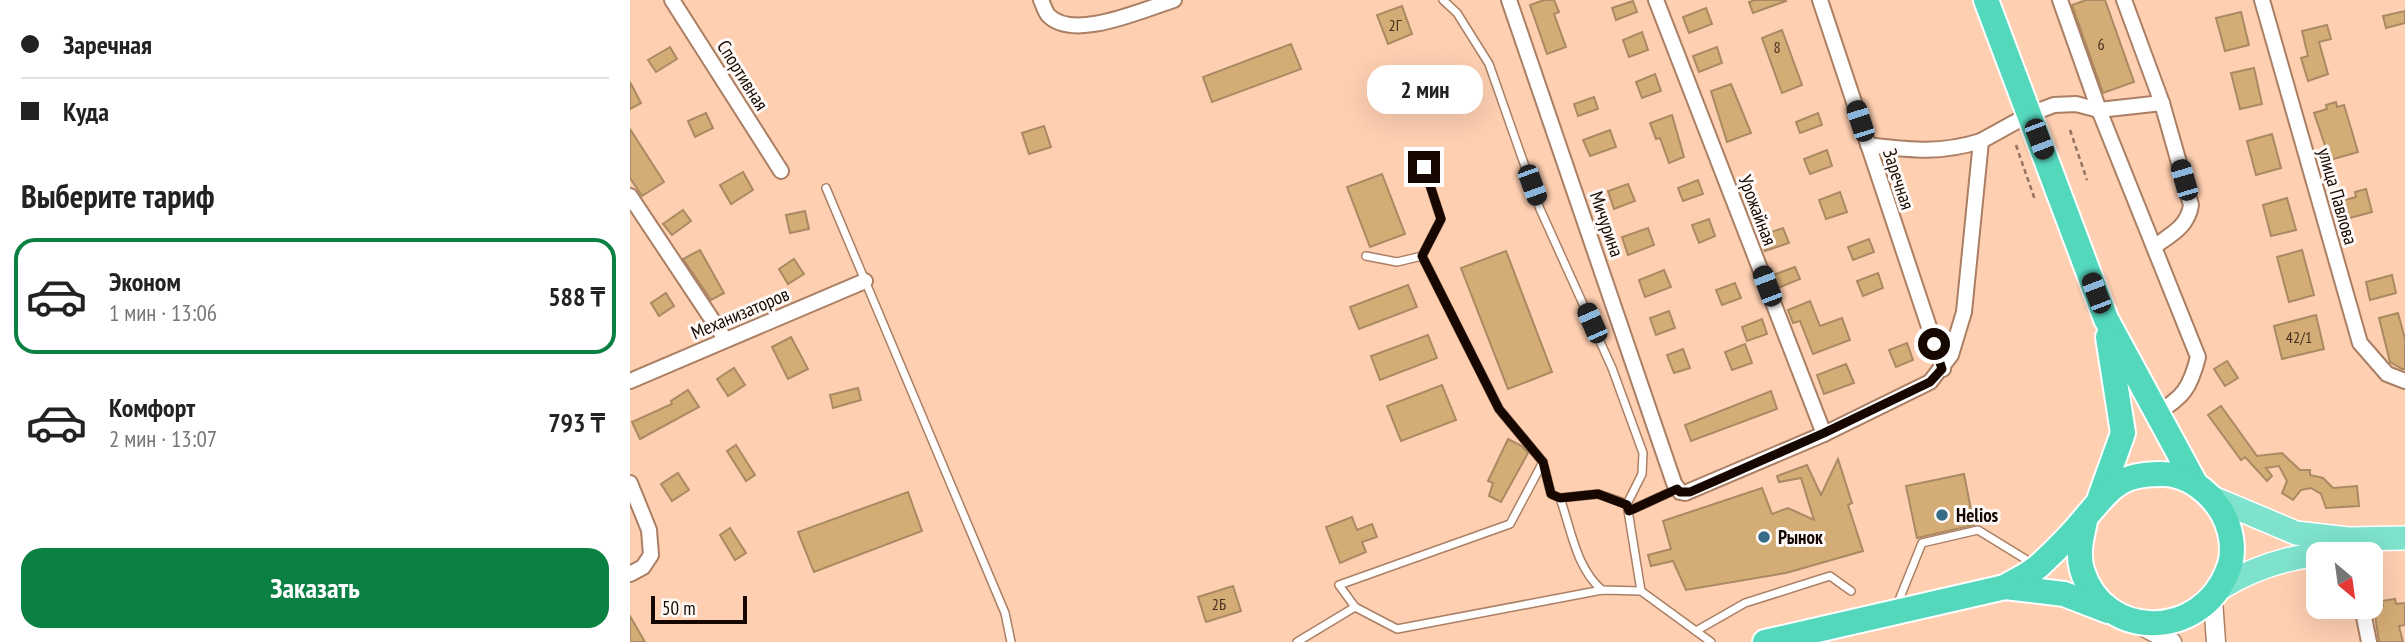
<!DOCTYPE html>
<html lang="ru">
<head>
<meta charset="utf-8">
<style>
	:root { --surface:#fff; --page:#f2f2f2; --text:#222; --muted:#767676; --line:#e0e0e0; --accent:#0b8043 }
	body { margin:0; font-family:"PT Sans Narrow",sans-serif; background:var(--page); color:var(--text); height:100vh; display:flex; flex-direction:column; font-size:26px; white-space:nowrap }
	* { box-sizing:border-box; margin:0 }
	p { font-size:23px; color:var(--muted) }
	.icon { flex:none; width:38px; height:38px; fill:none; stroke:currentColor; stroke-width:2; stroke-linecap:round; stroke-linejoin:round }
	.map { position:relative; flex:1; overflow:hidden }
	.panel { display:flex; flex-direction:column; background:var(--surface); width:630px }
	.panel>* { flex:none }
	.hud { display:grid; align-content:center; height:154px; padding:0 21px; background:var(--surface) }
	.needle { width:46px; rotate:151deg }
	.buttons { position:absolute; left:1676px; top:542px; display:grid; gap:14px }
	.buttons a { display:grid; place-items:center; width:77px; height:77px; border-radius:14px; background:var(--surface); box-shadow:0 7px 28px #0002; font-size:35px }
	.scale { position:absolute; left:21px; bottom:18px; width:96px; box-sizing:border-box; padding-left:7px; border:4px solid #160701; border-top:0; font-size:19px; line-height:24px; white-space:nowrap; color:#160701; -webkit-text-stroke:5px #fffaf7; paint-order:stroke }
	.end { position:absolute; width:32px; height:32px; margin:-16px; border:9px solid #160701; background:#fff; box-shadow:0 0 0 4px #fff }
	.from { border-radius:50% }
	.bubble { position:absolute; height:49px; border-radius:21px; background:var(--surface); box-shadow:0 7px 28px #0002; font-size:23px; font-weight:800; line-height:49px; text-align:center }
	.car { position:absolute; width:21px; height:42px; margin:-21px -10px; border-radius:9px; box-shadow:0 0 5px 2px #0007; background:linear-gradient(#222 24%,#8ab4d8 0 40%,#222 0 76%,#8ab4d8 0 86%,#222 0) }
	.hud b { display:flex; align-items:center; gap:24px; height:66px; font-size:26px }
	.hud b+b { border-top:2px solid var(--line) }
	.hud i { width:18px; height:18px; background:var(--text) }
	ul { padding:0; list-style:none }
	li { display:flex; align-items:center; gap:21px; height:116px; margin:0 14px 10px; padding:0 7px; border:4px solid transparent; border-radius:21px }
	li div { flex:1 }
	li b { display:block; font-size:26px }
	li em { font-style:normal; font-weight:800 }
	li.current { border-color:var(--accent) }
	li>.icon { width:63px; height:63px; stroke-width:1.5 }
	h2 { padding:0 21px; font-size:32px; line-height:84px }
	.primary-button { display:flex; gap:14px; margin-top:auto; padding:14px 21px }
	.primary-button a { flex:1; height:80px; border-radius:21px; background:var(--accent); color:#fff; font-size:28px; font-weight:800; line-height:80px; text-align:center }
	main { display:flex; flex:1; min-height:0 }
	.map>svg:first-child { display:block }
</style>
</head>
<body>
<main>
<section class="panel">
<div class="hud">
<b><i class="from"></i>Заречная</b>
<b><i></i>Куда</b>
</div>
<h2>Выберите тариф</h2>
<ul>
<li class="current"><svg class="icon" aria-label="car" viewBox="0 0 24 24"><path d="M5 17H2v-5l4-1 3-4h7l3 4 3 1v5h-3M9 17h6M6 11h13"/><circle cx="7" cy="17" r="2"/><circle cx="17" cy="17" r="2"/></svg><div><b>Эконом</b><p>1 мин · 13:06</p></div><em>588 ₸</em></li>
<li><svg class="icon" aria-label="car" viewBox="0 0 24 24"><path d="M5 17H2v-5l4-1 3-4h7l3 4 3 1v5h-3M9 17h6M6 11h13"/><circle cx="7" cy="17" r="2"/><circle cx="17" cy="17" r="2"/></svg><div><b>Комфорт</b><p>2 мин · 13:07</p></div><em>793 ₸</em></li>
</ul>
<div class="primary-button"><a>Заказать</a></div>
</section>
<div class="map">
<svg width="1775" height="642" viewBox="0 0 1775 642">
	<rect width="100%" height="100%" fill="#fecfb1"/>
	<g fill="#d4ac76" stroke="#a98a62" stroke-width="2">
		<polygon points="914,0 924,0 929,12 924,14 936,47 917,54 900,5"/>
		<polygon points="1125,0 1155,0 1156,1 1123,13 1119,2"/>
		<polygon points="1456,0 1475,0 1504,82 1473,93 1442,5"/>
		<polygon points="1003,1 1007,12 986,20 982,8"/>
		<polygon points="772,6 782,34 758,44 747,15"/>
		<polygon points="1076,8 1082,24 1059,33 1053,17"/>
		<polygon points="1775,11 1775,23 1756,28 1753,16"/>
		<polygon points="1611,12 1619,45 1595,51 1586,18"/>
		<polygon points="1697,25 1701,39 1689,42 1698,74 1678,81 1671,58 1678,56 1672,31"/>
		<polygon points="1152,30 1172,85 1152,93 1132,38"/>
		<polygon points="1012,32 1018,50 999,57 993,40"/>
		<polygon points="661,44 671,69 582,102 573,77"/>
		<polygon points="40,47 47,59 26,72 18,60"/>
		<polygon points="1087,47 1092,63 1069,72 1063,56"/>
		<polygon points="1624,68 1632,104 1610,109 1601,73"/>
		<polygon points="1025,74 1031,91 1012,98 1006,82"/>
		<polygon points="0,82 11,103 0,109"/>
		<polygon points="1101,84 1121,133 1097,142 1081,91"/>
		<polygon points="964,97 968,109 948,116 944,104"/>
		<polygon points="1706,102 1707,107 1714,105 1728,152 1700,160 1684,113 1697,109 1696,105"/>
		<polygon points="76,113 83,128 65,137 58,121"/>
		<polygon points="1188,113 1192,125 1170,133 1166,122"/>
		<polygon points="1042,115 1054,157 1039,163 1030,138 1026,139 1020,123"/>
		<polygon points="414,126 421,147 399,154 392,133"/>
		<polygon points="0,129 34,182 12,196 0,178"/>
		<polygon points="980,130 986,147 960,156 953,140"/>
		<polygon points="1642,134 1651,168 1626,175 1617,141"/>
		<polygon points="1197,150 1202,166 1180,174 1174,159"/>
		<polygon points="113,172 123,190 101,204 90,185"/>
		<polygon points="752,174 775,234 740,247 717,187"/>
		<polygon points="1068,180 1073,194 1053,201 1048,188"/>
		<polygon points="998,184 1005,201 984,209 978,191"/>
		<polygon points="1736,189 1742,212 1716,219 1711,201 1726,197 1725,192"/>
		<polygon points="1210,192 1217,212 1196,219 1189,200"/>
		<polygon points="1657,198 1666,230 1641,236 1633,205"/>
		<polygon points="53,210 61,221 42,235 33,224"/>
		<polygon points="175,211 179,229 160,233 156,215"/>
		<polygon points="1079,219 1085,236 1069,243 1062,225"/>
		<polygon points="1018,228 1024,245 998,255 992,237"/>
		<polygon points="1153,228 1159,243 1135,251 1130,236"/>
		<polygon points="1239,239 1244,252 1223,260 1218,247"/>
		<polygon points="70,250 94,293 81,300 53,259"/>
		<polygon points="1672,250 1684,295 1659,302 1647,257"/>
		<polygon points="876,251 922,372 878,389 831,268"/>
		<polygon points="164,259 174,274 158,284 149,269"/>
		<polygon points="1165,267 1170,279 1148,288 1143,275"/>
		<polygon points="1034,270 1041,287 1015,297 1009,280"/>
		<polygon points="1248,273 1253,288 1233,296 1227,281"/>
		<polygon points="1762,275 1766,293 1740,300 1736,282"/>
		<polygon points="1105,283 1111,298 1092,305 1086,290"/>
		<polygon points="778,285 787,307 729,329 720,307"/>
		<polygon points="36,293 44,306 29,316 21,303"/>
		<polygon points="1180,301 1190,326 1212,318 1220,340 1183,354 1170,321 1163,323 1158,310"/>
		<polygon points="1039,311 1045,328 1026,335 1020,318"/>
		<polygon points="1768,313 1775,339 1775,369 1772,369 1760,362 1749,318"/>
		<polygon points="1686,315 1694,349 1652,359 1644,326"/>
		<polygon points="1132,319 1137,334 1117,341 1112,327"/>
		<polygon points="798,335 807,358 750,380 741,356"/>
		<polygon points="161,337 178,369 158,379 142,347"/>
		<polygon points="1277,343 1283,360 1266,367 1259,350"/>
		<polygon points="1115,344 1122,363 1102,370 1095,352"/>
		<polygon points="1053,349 1060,368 1044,373 1037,355"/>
		<polygon points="1597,361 1608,378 1595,386 1584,369"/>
		<polygon points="1216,364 1224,383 1194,394 1187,375"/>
		<polygon points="104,368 115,385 98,396 87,379"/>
		<polygon points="812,385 826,420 771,441 757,406"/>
		<polygon points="228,388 231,400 203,408 200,395"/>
		<polygon points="58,390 69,407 10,439 2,422 42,404 41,401"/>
		<polygon points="1141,391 1147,409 1061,441 1055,425"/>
		<polygon points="1591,406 1627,456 1652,453 1670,470 1680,470 1680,475 1693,478 1703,488 1727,486 1729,506 1696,508 1691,494 1681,488 1671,490 1663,500 1652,493 1657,481 1649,466 1636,468 1642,476 1637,481 1615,457 1611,460 1578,415"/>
		<polygon points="878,439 892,446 898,453 871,502 859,496 863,483 858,481"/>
		<polygon points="106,445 125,475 116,481 97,451"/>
		<polygon points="1208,459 1222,503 1218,505 1233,551 1156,573 1056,590 1043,561 1021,566 1018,555 1041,549 1033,521 1132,488 1142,514 1158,508 1184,520 1171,478 1149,482 1147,476 1177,465 1191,495"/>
		<polygon points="48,473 59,490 42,501 31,484"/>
		<polygon points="1334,474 1344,525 1287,538 1276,486"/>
		<polygon points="278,492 292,531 184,572 168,532"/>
		<polygon points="722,517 727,530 742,524 747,537 732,542 736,552 710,563 696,527"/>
		<polygon points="100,528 116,553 105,560 90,535"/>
		<polygon points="603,586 611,611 576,622 568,597"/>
		<polygon points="1765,599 1766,604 1775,603 1775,625 1769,626 1773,642 1749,642 1744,608 1753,606 1752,601"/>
		<polygon points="0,616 15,642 0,642"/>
	</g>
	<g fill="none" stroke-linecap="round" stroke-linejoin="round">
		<g stroke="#ab7f63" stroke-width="10">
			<g id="service">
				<polyline points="813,0 827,13 859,64 910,209 982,368 1013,453 1012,474 997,504"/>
				<polyline points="794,167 811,219 792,256 869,409 913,462 921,494 930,498 968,494 997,504 1011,591"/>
				<polyline points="196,188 375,613 381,642"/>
				<polyline points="736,256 767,262 792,256"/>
				<polyline points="913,462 880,524 709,585 725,607 767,629 972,590 1011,591 1081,642"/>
				<path d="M930 498C941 529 946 568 972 590"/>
				<polyline points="999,511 1047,489"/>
				<polyline points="1267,605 1292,543 1348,530 1405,565"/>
				<polyline points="1066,631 1115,603 1200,576 1221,591"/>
				<polyline points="667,642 725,607"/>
			</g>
		</g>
		<g stroke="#ab7f63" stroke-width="18">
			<g id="minor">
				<polyline points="42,0 151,171"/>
				<path d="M411 0C413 4 415 11 418 15 443 42 514 9 544 0"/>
				<polyline points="879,0 1044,483 1050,492 1055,493 1194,434 1300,382 1321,355 1334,312 1351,141 1400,114 1424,105 1446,104 1469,110 1532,103"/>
				<polyline points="1026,0 1194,434"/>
				<polyline points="1190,0 1313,369"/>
				<path d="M1430 0 1469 110 1568 357C1560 389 1553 397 1526 414"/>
				<path d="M1494 0 1532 103 1561 205C1558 226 1542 234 1525 246"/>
				<polyline points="1632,0 1730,343 1757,374 1775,381"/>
				<path d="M1238 145C1281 150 1309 154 1351 141"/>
				<polyline points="0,196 95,339"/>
				<polyline points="0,381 235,281"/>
				<polyline points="0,483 19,530 21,555 13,567 0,574"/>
				<polyline points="1732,607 1739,642"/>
			</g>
		</g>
		<g stroke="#ab7f63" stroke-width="21">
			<g id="tertiary">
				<polyline points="1583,600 1586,642"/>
				<polyline points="1508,624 1542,642"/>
			</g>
		</g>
		<g stroke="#fff" stroke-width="26">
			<g id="primary">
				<polyline points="1583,498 1666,533 1718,539 1775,538"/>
				<path d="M1592 587C1636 561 1676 553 1726 551"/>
			</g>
		</g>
		<g stroke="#fff" stroke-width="28">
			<g id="trunk">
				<polyline points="1356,0 1476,319 1565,483"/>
				<polyline points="1470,497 1493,433 1478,337"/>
				<path d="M1375 587C1386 580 1401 574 1411 564 1426 550 1442 534 1455 518 1481 488 1489 473 1533 474 1557 474 1578 491 1590 509 1601 526 1606 551 1598 570 1572 640 1474 642 1452 570 1447 552 1452 535 1456 517"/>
				<polyline points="1135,642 1375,587 1434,594 1478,611"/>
			</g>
		</g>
		<g stroke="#937360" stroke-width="2.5" stroke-dasharray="5 3.5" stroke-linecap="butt">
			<polyline points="1440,130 1457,180"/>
			<polyline points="1386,145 1405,200"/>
			<polyline points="1749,555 1749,570"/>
		</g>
		<use href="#service" stroke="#fff" stroke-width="7"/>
		<use href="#minor" stroke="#fff" stroke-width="14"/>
		<use href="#tertiary" stroke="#fff" stroke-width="18"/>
		<use href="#primary" stroke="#7ee2cd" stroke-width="23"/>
		<use href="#trunk" stroke="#53d8bc" stroke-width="24"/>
	</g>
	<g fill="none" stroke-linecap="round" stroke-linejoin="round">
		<polyline stroke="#160701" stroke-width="9" points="794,167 811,219 792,256 869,409 913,462 921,494 930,498 968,494 997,505 999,511 1047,489 1050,492 1060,492 1194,433 1300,382 1312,369 1304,344"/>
	</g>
	<g fill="#376c88" stroke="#fffaf7" stroke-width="2.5">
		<circle cx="1312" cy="515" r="7"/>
		<circle cx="1134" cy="537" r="7"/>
	</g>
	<g text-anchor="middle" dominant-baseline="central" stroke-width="6" stroke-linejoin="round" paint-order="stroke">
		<g font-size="16" fill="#46301e">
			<text x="765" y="25">2Г</text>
			<text x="1471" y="44">6</text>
			<text x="1147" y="47">8</text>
			<text x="1669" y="337">42/1</text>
			<text x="589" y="604">2Б</text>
		</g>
		<g font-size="19" fill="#160701" stroke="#fffaf7">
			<text transform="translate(113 75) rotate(58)">Спортивная</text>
			<text transform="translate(1269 179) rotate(72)">Заречная</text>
			<text transform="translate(1708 196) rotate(74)">улица Павлова</text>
			<text transform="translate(1128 210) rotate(69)">Урожайная</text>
			<text transform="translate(977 224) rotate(71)">Мичурина</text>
			<text transform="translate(110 313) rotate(-23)">Механизаторов</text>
		</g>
		<g font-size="19" font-weight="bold" fill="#160701" stroke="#fffaf7" text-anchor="start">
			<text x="1326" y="515">Helios</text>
			<text x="1148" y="537">Рынок</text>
		</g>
	</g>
</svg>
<div class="buttons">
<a><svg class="needle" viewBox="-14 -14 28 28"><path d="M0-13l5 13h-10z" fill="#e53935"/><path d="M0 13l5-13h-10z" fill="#767676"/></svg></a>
</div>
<div class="scale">50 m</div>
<i class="end from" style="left:1304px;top:344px"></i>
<i class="end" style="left:794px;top:167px"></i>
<div class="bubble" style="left:737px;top:65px;width:116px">2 мин</div>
<i class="car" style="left:1230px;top:121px;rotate:342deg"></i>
<i class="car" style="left:1409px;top:139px;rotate:159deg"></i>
<i class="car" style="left:1554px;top:180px;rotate:344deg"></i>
<i class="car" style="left:902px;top:185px;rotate:160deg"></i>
<i class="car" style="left:1137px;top:286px;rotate:339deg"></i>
<i class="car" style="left:1466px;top:293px;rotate:339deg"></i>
<i class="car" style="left:962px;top:323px;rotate:336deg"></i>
</div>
</main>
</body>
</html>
